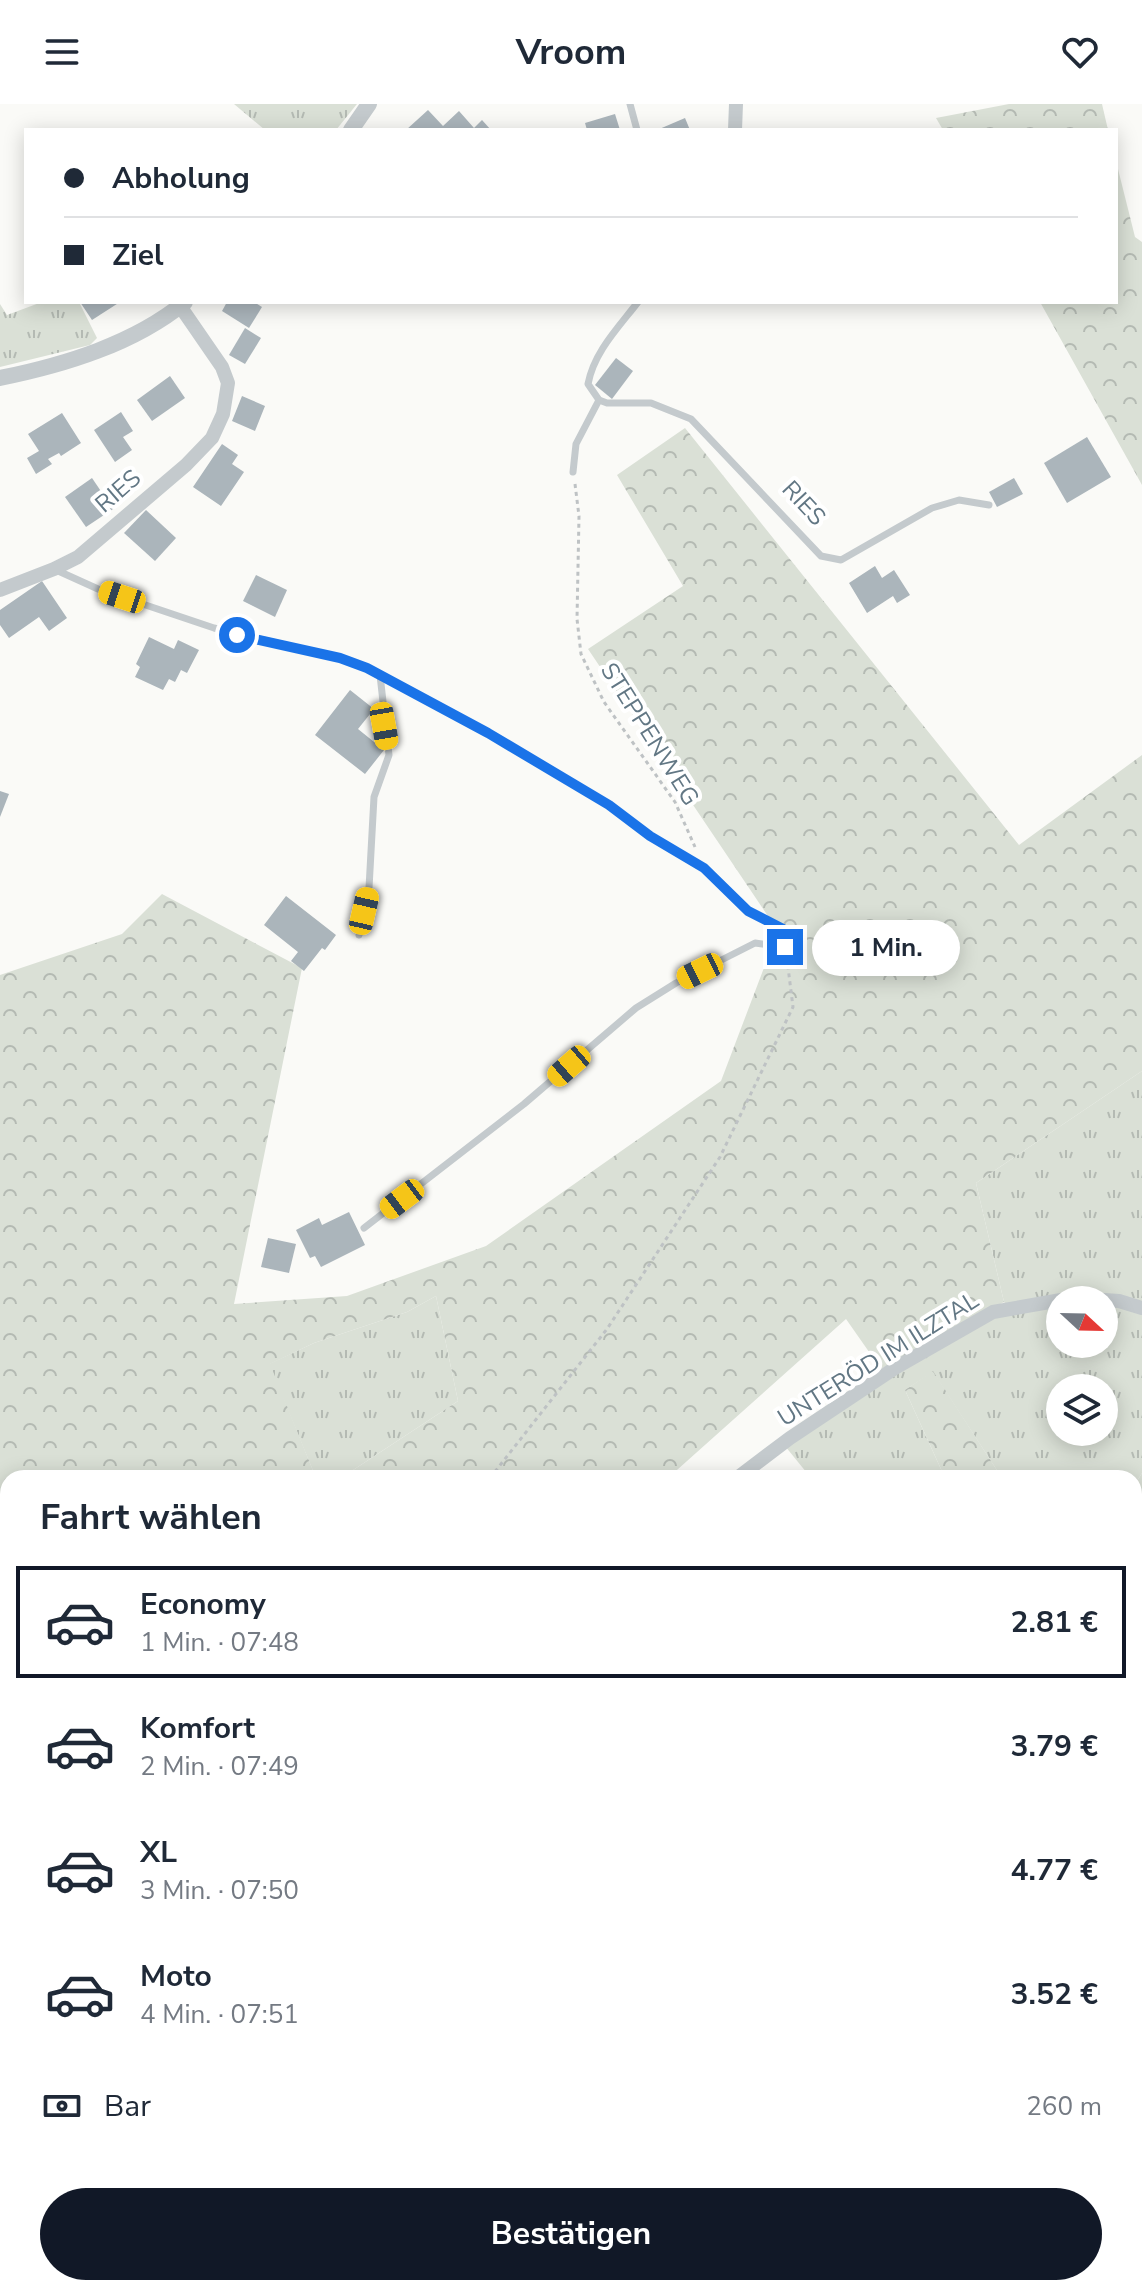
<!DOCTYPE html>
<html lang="de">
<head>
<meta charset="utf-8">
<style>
	:root { --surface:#fff; --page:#f6f6f7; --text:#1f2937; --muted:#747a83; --line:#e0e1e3; --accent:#111827 }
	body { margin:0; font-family:"Nunito Sans",sans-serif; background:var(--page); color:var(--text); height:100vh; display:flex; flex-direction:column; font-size:30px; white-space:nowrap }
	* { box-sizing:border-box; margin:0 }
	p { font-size:26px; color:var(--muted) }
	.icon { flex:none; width:44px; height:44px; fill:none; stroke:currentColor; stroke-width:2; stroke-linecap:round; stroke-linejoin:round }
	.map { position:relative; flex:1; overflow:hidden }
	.sheet { position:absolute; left:0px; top:1366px; width:1142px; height:826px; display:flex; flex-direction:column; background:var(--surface); border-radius:24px 24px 0 0; box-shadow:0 4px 20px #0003 }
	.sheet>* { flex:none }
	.top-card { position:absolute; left:24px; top:24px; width:1094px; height:176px; border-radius:0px; box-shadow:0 4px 20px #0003; display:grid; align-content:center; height:176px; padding:0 40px; background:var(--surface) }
	.needle { width:52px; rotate:112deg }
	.tools { position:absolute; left:1046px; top:1182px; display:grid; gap:16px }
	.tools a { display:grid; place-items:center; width:72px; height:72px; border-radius:50%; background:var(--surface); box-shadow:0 4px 20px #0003; font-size:40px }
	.end { position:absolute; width:36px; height:36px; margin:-18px; border:10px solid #1a73e8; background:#fff; box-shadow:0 0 0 4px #fff }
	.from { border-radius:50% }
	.bubble { position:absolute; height:56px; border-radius:28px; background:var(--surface); box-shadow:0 4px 20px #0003; font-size:26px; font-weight:700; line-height:56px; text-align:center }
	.car { position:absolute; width:24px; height:48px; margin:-24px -12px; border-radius:10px; box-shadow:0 0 6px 2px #0007; background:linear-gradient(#f5c518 24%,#345 0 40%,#f5c518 0 76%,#345 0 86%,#f5c518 0) }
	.top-card b { display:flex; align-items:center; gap:28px; height:76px; font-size:30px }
	.top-card b+b { border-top:2px solid var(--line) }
	.top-card i { width:20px; height:20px; background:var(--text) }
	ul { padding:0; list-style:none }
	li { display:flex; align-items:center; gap:24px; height:112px; margin:0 16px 12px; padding:0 24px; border:4px solid transparent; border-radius:0px }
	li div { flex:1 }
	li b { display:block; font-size:30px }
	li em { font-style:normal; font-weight:700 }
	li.on { border-color:var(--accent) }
	li>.icon { width:72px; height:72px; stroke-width:1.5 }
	h2 { padding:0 40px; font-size:36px; line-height:96px }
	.pay { display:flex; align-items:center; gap:20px; height:88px; padding:0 40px; font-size:30px }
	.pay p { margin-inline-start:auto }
	.action { display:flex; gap:16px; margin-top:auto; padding:16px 40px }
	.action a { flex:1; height:92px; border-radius:48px; background:var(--accent); color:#fff; font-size:32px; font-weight:700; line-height:92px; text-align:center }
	header { display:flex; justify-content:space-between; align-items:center; height:104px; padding:0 40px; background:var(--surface); font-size:36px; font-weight:700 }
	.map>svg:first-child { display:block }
</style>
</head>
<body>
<header><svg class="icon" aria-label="menu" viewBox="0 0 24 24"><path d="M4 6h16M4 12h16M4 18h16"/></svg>Vroom<svg class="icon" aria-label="heart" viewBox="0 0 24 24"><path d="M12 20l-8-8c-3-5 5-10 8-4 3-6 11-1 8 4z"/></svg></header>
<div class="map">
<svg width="1142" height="2191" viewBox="0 0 1142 2191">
	<defs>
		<pattern id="grass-tufts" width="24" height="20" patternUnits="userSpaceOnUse" patternTransform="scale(2)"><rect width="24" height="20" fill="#dae0d6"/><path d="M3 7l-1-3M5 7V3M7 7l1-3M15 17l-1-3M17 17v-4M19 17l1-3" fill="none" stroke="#b4bab3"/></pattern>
		<pattern id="forest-crowns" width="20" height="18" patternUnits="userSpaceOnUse" patternTransform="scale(2)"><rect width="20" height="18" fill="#dae0d6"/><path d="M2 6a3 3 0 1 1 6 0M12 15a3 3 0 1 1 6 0" fill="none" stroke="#b4bab3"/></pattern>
		<pattern id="water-ripples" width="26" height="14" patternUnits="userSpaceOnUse" patternTransform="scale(2)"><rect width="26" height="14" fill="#bbc9cc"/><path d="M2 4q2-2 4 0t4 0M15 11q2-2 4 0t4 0" fill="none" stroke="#9ba8ab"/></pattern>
	</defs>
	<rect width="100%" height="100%" fill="#fafaf7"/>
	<g fill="url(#grass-tufts)" fill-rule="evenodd">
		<polygon points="234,0 357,0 336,26 265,26"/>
		<polygon points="42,198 79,198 97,234 90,241 0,263 0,200 7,211"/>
		<path d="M1142 967V1369L1134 1382V1374H1002L933 1268 905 1286 945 1374H811L785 1342 790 1334 1008 1203 1004 1198 976 1079ZM1060 1196H1104V1240H1060ZM1060 1284H1104V1328H1060Z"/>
		<polygon points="436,1192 458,1297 341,1374 316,1374 269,1260 314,1239 407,1208"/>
		<polygon points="1142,1505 1142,2141 1134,2132 1134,1518 1139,1515"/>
		<polygon points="0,2098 8,2101 8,2184 184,2184 191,2191 0,2191"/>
	</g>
	<g fill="url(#forest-crowns)">
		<polygon points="1009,0 1102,0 1108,26 943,26 936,14"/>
		<polygon points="1116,57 1135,133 1142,138 1142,381 1040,198 1116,198"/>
		<polygon points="685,324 1019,741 1142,651 1142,967 976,1079 1004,1198 881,1265 846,1215 668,1374 341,1374 458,1297 436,1192 407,1208 314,1239 270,1260 316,1374 8,1374 8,1836 0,1832 0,871 122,830 162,790 302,864 234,1200 347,1192 486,1142 721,977 778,827 588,545 683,482 617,371"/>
		<polygon points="933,1267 1002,1374 945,1374 905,1286"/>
		<polygon points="1142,1369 1142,1505 1139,1515 1134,1518 1134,1382"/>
		<polygon points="200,2184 285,2184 292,2191 206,2191"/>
		<polygon points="463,2184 710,2184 719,2191 467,2191"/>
	</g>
	<g fill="url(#water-ripples)">
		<polygon points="0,1832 8,1836 8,1982 0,1979"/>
		<polygon points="0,2025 8,2029 8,2101 0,2098"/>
		<polygon points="285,2184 463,2184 467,2191 292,2191"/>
	</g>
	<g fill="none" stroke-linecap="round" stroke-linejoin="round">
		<polyline stroke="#bbc9cc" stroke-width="5" points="1134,1441 1142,1432"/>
	</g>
	<g fill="#abb5bb">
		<polygon points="428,6 443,22 459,7 474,24 482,16 491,26 406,26"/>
		<polygon points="615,10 620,26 587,26 585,19"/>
		<polygon points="685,14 690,26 657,26"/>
		<polygon points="80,198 120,198 92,216"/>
		<polygon points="227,198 254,198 262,203 249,224 222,207"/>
		<polygon points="245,224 261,234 245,260 229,251"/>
		<polygon points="616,254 633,267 612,295 595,281"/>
		<polygon points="170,272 185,294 152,317 137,296"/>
		<polygon points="242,292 265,302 255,327 232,317"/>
		<polygon points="121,308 133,327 123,333 132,346 115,358 94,326"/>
		<polygon points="62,309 81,339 61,352 59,349 48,355 52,360 36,370 27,354 39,347 28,330"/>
		<polygon points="1087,333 1111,373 1067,399 1044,359"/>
		<polygon points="222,340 238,351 232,360 244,368 221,402 193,383"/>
		<polygon points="92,374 113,405 86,423 65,393"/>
		<polygon points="1014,374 1023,390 997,403 989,388"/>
		<polygon points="146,406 176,434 155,457 124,429"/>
		<polygon points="875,462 882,474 894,466 910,491 897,499 893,492 867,509 849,479"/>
		<polygon points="256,471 287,486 275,513 243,497"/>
		<polygon points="42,477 67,514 49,527 39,513 9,534 0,521 0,506"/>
		<polygon points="149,533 174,545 178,536 199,546 187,569 181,566 175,578 169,575 163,586 135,573 140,563 136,560"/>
		<polygon points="350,586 374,605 358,625 384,646 365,670 315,631"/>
		<polygon points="0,687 9,690 0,713"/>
		<polygon points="286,792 336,831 325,846 322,844 304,867 291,857 298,848 264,821"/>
		<polygon points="349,1108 365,1141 321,1163 315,1152 310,1154 296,1126 319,1114 322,1121"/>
		<polygon points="268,1134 296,1140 289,1169 261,1163"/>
	</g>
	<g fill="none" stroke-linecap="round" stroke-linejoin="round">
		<g stroke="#bec2c4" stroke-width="3" stroke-dasharray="4 4" stroke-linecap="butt">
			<polyline points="575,380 579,412 577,515 581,550 604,598 675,698 695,743"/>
			<polyline points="490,1374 607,1225 720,1053 793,903 787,855"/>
			<polyline points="0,2018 8,2023"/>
			<polyline points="189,2184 196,2191"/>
		</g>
		<g stroke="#c4cacd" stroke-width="7">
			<polyline points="630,0 637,26"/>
			<path d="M638 198C618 224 594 248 588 280L599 296 607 299H651L691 315 821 452 841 456 932 404 959 396 989 401"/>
			<polyline points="573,368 576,340 599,296"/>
			<polyline points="56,466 98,485 214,524 340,554 367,564 488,629 609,701 650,732 704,764 748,807 783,825 785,843 755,839 676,879 636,904 524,1000 364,1124"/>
			<polyline points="359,831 369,784 374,693 389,651 380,571"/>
		</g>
		<g stroke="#c4cacd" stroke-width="14">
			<polyline points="735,26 736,0"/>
			<polyline points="0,486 54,465 78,453 186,361 212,334 223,310 228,279 222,263 180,202"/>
			<polyline points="1104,1196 1119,1197 1142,1204"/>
			<polyline points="737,1374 790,1334 895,1264 993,1208 1061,1196 1101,1196"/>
			<polyline points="0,1635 8,1635"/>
			<polyline points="0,1776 8,1779"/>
			<polyline points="498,2184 502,2191"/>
		</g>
		<g stroke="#c4cacd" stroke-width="16">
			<polyline points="351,26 369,0"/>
			<path d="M0 274C64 261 134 240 185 198"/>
		</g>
	</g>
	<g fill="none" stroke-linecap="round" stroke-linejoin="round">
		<polyline stroke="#1a73e8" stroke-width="10" points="237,531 340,554 367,564 488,629 609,701 650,732 704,764 748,807 783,825 785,843"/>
	</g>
	<g text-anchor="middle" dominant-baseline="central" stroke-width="8" stroke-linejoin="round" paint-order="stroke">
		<g font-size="24" fill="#627784" stroke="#fff">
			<text transform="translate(118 387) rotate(-41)">RIES</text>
			<text transform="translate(804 399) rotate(47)">RIES</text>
			<text transform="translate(650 630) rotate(58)">STEPPENWEG</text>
			<text transform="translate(878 1255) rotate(-32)">UNTERÖD IM ILZTAL</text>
		</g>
	</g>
</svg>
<div class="tools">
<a><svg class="needle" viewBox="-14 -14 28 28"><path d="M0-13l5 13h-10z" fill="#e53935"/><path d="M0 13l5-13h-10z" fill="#747a83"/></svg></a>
<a><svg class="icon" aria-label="layers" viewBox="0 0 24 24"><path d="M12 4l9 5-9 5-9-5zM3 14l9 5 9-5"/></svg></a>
</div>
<i class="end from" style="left:237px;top:531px"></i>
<i class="end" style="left:785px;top:843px"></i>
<div class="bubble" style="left:812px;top:816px;width:148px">1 Min.</div>
<i class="car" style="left:122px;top:493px;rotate:288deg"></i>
<i class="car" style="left:384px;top:622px;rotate:170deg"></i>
<i class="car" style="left:364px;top:807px;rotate:13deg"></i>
<i class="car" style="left:700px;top:867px;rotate:244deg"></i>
<i class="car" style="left:569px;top:962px;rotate:229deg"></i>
<i class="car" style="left:402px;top:1095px;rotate:233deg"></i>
<div class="top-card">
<b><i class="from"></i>Abholung</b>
<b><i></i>Ziel</b>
</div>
<section class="sheet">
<h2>Fahrt wählen</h2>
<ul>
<li class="on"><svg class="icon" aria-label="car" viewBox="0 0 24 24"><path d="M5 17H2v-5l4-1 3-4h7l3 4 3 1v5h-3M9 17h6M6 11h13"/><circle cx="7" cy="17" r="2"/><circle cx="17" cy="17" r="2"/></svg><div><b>Economy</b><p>1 Min. · 07:48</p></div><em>2.81 €</em></li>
<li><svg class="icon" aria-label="car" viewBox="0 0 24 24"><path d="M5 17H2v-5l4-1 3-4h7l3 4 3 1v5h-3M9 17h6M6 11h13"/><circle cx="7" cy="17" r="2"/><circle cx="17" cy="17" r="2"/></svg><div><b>Komfort</b><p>2 Min. · 07:49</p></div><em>3.79 €</em></li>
<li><svg class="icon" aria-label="car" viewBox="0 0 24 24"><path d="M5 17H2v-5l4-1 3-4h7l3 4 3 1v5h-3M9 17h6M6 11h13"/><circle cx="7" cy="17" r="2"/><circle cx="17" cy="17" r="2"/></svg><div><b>XL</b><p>3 Min. · 07:50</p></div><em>4.77 €</em></li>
<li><svg class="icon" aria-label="car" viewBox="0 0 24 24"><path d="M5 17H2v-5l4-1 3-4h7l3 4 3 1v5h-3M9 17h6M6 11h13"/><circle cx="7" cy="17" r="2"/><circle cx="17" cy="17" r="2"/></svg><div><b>Moto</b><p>4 Min. · 07:51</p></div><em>3.52 €</em></li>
</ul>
<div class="pay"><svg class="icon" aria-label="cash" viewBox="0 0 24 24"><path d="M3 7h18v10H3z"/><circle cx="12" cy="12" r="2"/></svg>Bar<p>260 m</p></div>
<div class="action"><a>Bestätigen</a></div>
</section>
</div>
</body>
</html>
